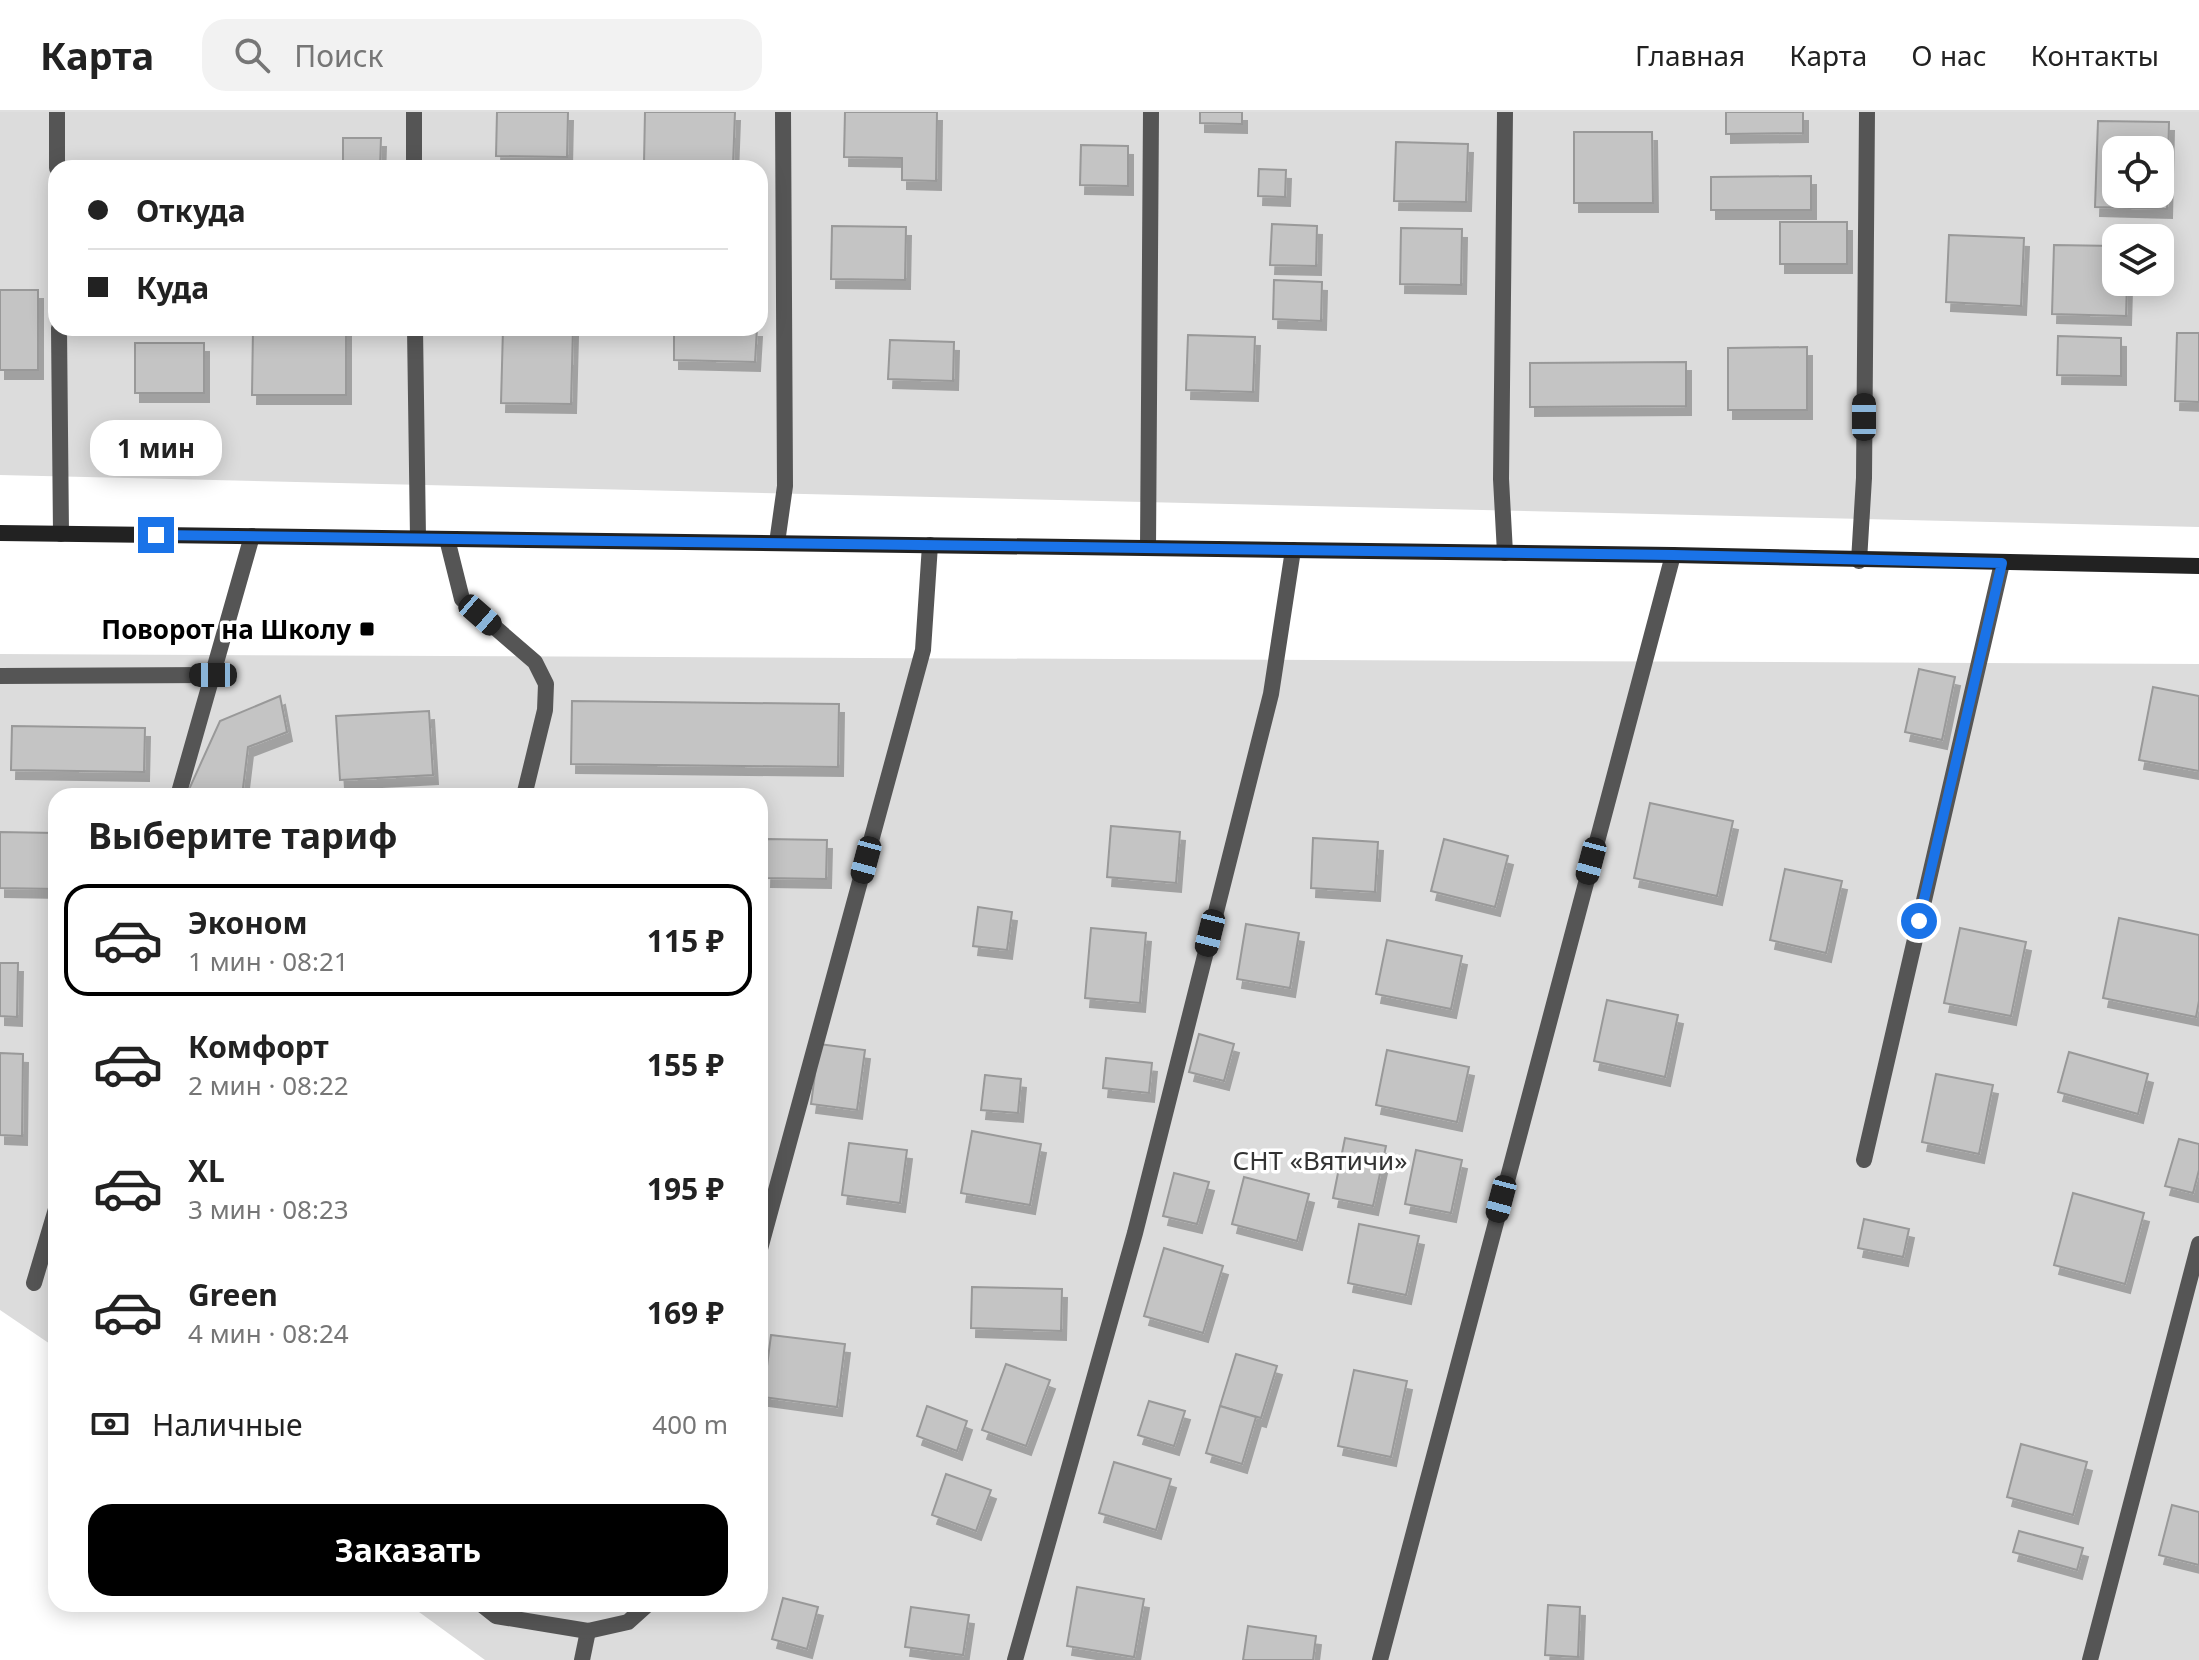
<!DOCTYPE html>
<html lang="ru">
<head>
<meta charset="utf-8">
<style>
	:root { --surface:#fff; --page:#f2f2f2; --text:#222; --muted:#767676; --line:#e0e0e0; --accent:#000 }
	body { margin:0; font-family:"Noto Sans",sans-serif; background:var(--page); color:var(--text); height:100vh; display:flex; flex-direction:column; font-size:30px; white-space:nowrap }
	* { box-sizing:border-box; margin:0 }
	p { font-size:26px; color:var(--muted) }
	.icon { flex:none; width:44px; height:44px; fill:none; stroke:currentColor; stroke-width:2; stroke-linecap:round; stroke-linejoin:round }
	.map { position:relative; flex:1; overflow:hidden }
	.details { position:absolute; left:48px; top:676px; width:720px; height:824px; display:flex; flex-direction:column; background:var(--surface); border-radius:24px; box-shadow:0 4px 20px #0003 }
	.details>* { flex:none }
	.banner { position:absolute; left:48px; top:48px; width:720px; height:176px; border-radius:24px; box-shadow:0 4px 20px #0003; display:grid; align-content:center; height:176px; padding:0 40px; background:var(--surface) }
	.controls { position:absolute; left:2102px; top:24px; display:grid; gap:16px }
	.controls a { display:grid; place-items:center; width:72px; height:72px; border-radius:16px; background:var(--surface); box-shadow:0 4px 20px #0003; font-size:40px }
	.end { position:absolute; width:36px; height:36px; margin:-18px; border:10px solid #1a73e8; background:#fff; box-shadow:0 0 0 4px #fff }
	.from { border-radius:50% }
	.bubble { position:absolute; height:56px; border-radius:24px; background:var(--surface); box-shadow:0 4px 20px #0003; font-size:26px; font-weight:700; line-height:56px; text-align:center }
	.car { position:absolute; width:24px; height:48px; margin:-24px -12px; border-radius:10px; box-shadow:0 0 6px 2px #0007; background:linear-gradient(#222 24%,#8ab4d8 0 40%,#222 0 76%,#8ab4d8 0 86%,#222 0) }
	.banner b { display:flex; align-items:center; gap:28px; height:76px; font-size:30px }
	.banner b+b { border-top:2px solid var(--line) }
	.banner i { width:20px; height:20px; background:var(--text) }
	ul { padding:0; list-style:none }
	li { display:flex; align-items:center; gap:24px; height:112px; margin:0 16px 12px; padding:0 24px; border:4px solid transparent; border-radius:24px }
	li div { flex:1 }
	li b { display:block; font-size:30px }
	li em { font-style:normal; font-weight:700 }
	li.active { border-color:var(--accent) }
	li>.icon { width:72px; height:72px; stroke-width:1.5 }
	h2 { padding:0 40px; font-size:36px; line-height:96px }
	.pay { display:flex; align-items:center; gap:20px; height:88px; padding:0 40px; font-size:30px }
	.pay p { margin-inline-start:auto }
	.button { display:flex; gap:16px; margin-top:auto; padding:16px 40px }
	.button a { flex:1; height:92px; border-radius:24px; background:var(--accent); color:#fff; font-size:32px; font-weight:700; line-height:92px; text-align:center }
	header { display:flex; align-items:center; gap:48px; box-sizing:border-box; height:112px; padding:0 40px; background:var(--surface); border-bottom:2px solid var(--line) }
	header strong { font-size:38px }
	nav { display:flex; gap:44px; margin-inline-start:auto; font-size:28px }
	.search { width:560px; height:72px; background:var(--page); display:flex; align-items:center; gap:20px; box-sizing:border-box; padding:0 28px; border-radius:24px; color:var(--muted); font-size:30px }
	.map>svg:first-child { display:block }
</style>
</head>
<body>
<header>
<strong>Карта</strong>
<div class="search"><svg class="icon" aria-label="search" viewBox="0 0 24 24"><circle cx="10" cy="10" r="6"/><path d="M15 15l6 6"/></svg>Поиск</div>
<nav><a>Главная</a><a>Карта</a><a>О нас</a><a>Контакты</a></nav>
</header>
<div class="map">
<svg width="2199" height="1548" viewBox="0 0 2199 1548">
	<defs>
		<filter id="shadow"><feDropShadow dx="5" dy="9" stdDeviation="0" flood-color="#0004"/></filter>
	</defs>
	<rect width="100%" height="100%" fill="#fff"/>
	<g fill="#dcdcdc" fill-rule="evenodd">
		<path d="M0 0H2199V415L0 363ZM2116 38H2160V82H2116ZM56 56H760V216H56ZM2116 126H2160V170H2116Z"/>
		<polygon points="0,542 2199,552 2199,1548 485,1548 408,1492 760,1492 760,684 56,684 56,1236 0,1198"/>
	</g>
	<g fill="#c4c4c4" stroke="#999" stroke-width="2" fill-rule="evenodd" filter="url(#shadow)">
		<polygon points="497,0 568,0 567,45 496,44"/>
		<polygon points="645,0 735,0 733,53 644,51"/>
		<polygon points="845,0 937,0 936,69 902,68 902,46 844,45"/>
		<polygon points="1200,0 1242,0 1242,12 1200,11"/>
		<polygon points="1726,0 1803,0 1803,21 1726,22"/>
		<path d="M2098 9 2169 10 2167 97 2095 95ZM2116 38H2160V82H2116Z"/>
		<polygon points="1574,20 1652,20 1653,91 1574,91"/>
		<polygon points="343,26 381,26 380,56 343,56"/>
		<polygon points="1396,30 1468,32 1466,90 1394,89"/>
		<polygon points="1081,33 1128,34 1128,74 1080,73"/>
		<polygon points="1259,57 1286,58 1285,85 1258,84"/>
		<polygon points="1811,64 1811,98 1711,98 1711,65"/>
		<rect x="1780" y="110" width="67" height="42"/>
		<polygon points="1272,112 1317,114 1316,154 1270,153"/>
		<polygon points="832,114 906,115 905,168 831,167"/>
		<polygon points="1401,116 1462,117 1461,173 1400,172"/>
		<polygon points="1949,123 2024,126 2021,194 1946,190"/>
		<polygon points="2054,133 2116,134 2116,170 2127,170 2126,204 2052,202"/>
		<polygon points="1274,168 1322,170 1321,209 1273,207"/>
		<rect x="0" y="178" width="38" height="80"/>
		<polygon points="253,216 346,216 346,283 252,283"/>
		<polygon points="503,216 573,216 571,292 501,291"/>
		<polygon points="674,216 757,216 755,250 674,248"/>
		<polygon points="2177,221 2199,221 2199,290 2175,289"/>
		<polygon points="1188,223 1255,225 1253,280 1186,278"/>
		<polygon points="2058,224 2121,226 2121,264 2057,263"/>
		<polygon points="890,228 954,230 953,269 888,267"/>
		<rect x="135" y="231" width="69" height="50"/>
		<polygon points="1807,235 1807,298 1728,298 1728,236"/>
		<polygon points="1686,250 1686,294 1530,295 1530,251"/>
		<polygon points="1919,557 1955,565 1942,628 1905,620"/>
		<polygon points="2153,575 2199,584 2199,659 2139,648"/>
		<polygon points="280,584 287,620 248,635 242,684 186,684 220,609"/>
		<polygon points="572,589 839,592 838,655 571,652"/>
		<polygon points="429,599 433,663 340,668 336,604"/>
		<polygon points="12,614 145,616 144,660 11,658"/>
		<polygon points="1650,691 1733,709 1717,784 1634,766"/>
		<polygon points="1111,714 1180,720 1176,771 1107,765"/>
		<polygon points="0,720 56,721 56,777 0,776"/>
		<polygon points="1313,726 1378,730 1375,780 1311,776"/>
		<polygon points="767,727 827,728 826,767 766,766"/>
		<polygon points="1444,727 1508,744 1495,795 1431,779"/>
		<polygon points="1785,757 1842,769 1826,841 1770,828"/>
		<polygon points="978,795 1012,800 1007,838 973,834"/>
		<polygon points="2119,806 2199,823 2199,889 2196,905 2103,886"/>
		<polygon points="1246,812 1299,821 1290,876 1237,867"/>
		<polygon points="1091,816 1146,821 1140,891 1085,886"/>
		<polygon points="1960,816 2026,830 2011,904 1944,891"/>
		<polygon points="1387,828 1462,844 1451,897 1376,882"/>
		<polygon points="0,851 18,851 17,905 0,904"/>
		<polygon points="1607,888 1678,903 1665,965 1594,949"/>
		<polygon points="1199,922 1234,932 1224,969 1189,960"/>
		<polygon points="819,932 865,938 857,998 811,992"/>
		<polygon points="1387,938 1469,955 1457,1010 1376,993"/>
		<polygon points="2069,940 2148,962 2138,1002 2058,980"/>
		<polygon points="0,941 23,942 22,1024 0,1023"/>
		<polygon points="1106,946 1152,951 1149,981 1103,976"/>
		<polygon points="1936,962 1993,973 1979,1042 1922,1030"/>
		<polygon points="985,963 1021,967 1018,1001 981,998"/>
		<polygon points="972,1019 1041,1032 1030,1093 961,1081"/>
		<polygon points="1345,1026 1386,1034 1373,1094 1333,1086"/>
		<polygon points="2179,1027 2199,1032 2199,1058 2193,1081 2165,1074"/>
		<polygon points="849,1031 907,1038 900,1091 842,1083"/>
		<polygon points="1416,1038 1462,1048 1451,1101 1405,1092"/>
		<polygon points="1174,1061 1209,1070 1197,1112 1163,1104"/>
		<polygon points="1244,1065 1309,1082 1297,1129 1232,1112"/>
		<polygon points="2073,1081 2144,1101 2125,1172 2054,1153"/>
		<polygon points="1864,1107 1909,1117 1903,1145 1858,1136"/>
		<polygon points="1359,1112 1419,1124 1406,1183 1348,1171"/>
		<polygon points="1164,1136 1223,1154 1203,1221 1144,1204"/>
		<polygon points="972,1175 1062,1177 1061,1219 971,1216"/>
		<polygon points="771,1223 845,1232 837,1295 763,1285"/>
		<polygon points="1236,1242 1277,1254 1261,1306 1220,1294"/>
		<polygon points="1006,1252 1050,1268 1026,1334 982,1318"/>
		<polygon points="1354,1258 1407,1269 1391,1345 1338,1334"/>
		<polygon points="1149,1289 1185,1299 1174,1334 1138,1323"/>
		<polygon points="927,1294 967,1309 957,1339 917,1324"/>
		<polygon points="1220,1294 1256,1305 1242,1352 1206,1341"/>
		<polygon points="2021,1332 2087,1350 2073,1403 2007,1385"/>
		<polygon points="1114,1350 1171,1367 1156,1418 1099,1401"/>
		<polygon points="946,1362 991,1378 976,1419 932,1403"/>
		<polygon points="2172,1393 2199,1400 2199,1453 2159,1443"/>
		<polygon points="2019,1419 2083,1436 2077,1458 2013,1440"/>
		<polygon points="1077,1475 1144,1487 1134,1545 1067,1534"/>
		<polygon points="783,1486 818,1495 807,1537 772,1527"/>
		<polygon points="1548,1493 1580,1495 1578,1545 1545,1543"/>
		<polygon points="911,1495 969,1503 963,1543 905,1535"/>
		<polygon points="1248,1514 1316,1524 1313,1548 1243,1548"/>
	</g>
	<g fill="none" stroke-linecap="round" stroke-linejoin="round">
		<g stroke="#555" stroke-width="16">
			<polyline points="57,0 57,56"/>
			<polyline points="59,216 61,422"/>
			<polyline points="1148,436 1151,0"/>
			<polyline points="1859,449 1864,366 1867,0"/>
			<polyline points="0,564 213,563"/>
			<polyline points="1864,1048 2002,451"/>
			<polyline points="582,1548 588,1519"/>
		</g>
		<g stroke="#555" stroke-width="16">
			<polyline points="414,0 414,56"/>
			<polyline points="415,216 418,426"/>
			<polyline points="447,427 462,487 535,550 546,572 545,598 524,684"/>
			<polyline points="777,431 785,374 783,0"/>
			<polyline points="1505,441 1501,367 1505,0"/>
			<polyline points="178,684 252,424"/>
			<polyline points="760,1137 923,538 930,433"/>
			<polyline points="34,1171 56,1097"/>
			<polyline points="481,1492 496,1504 588,1519 628,1510 648,1492"/>
			<polyline points="1015,1548 1135,1121 1271,582 1293,438"/>
			<polyline points="1380,1548 1673,443"/>
			<polyline points="2090,1548 2199,1132"/>
		</g>
		<polyline stroke="#222" stroke-width="16" points="0,421 1673,443 2199,454"/>
	</g>
	<g fill="none" stroke-linecap="round" stroke-linejoin="round">
		<polyline stroke="#1a73e8" stroke-width="10" points="156,423 1673,443 2002,451 1919,809"/>
	</g>
	<rect fill="#000" stroke="#fff" stroke-width="3" x="359" y="509" width="16" height="16" rx="4"/>
	<g text-anchor="middle" dominant-baseline="central" stroke-width="7" stroke-linejoin="round" paint-order="stroke">
		<g font-size="26" font-weight="bold" fill="#000" stroke="#fff" text-anchor="end">
			<text x="351" y="517">Поворот на Школу</text>
		</g>
		<g font-size="26" fill="#333" stroke="#fff">
			<text x="1320" y="1048">СНТ «Вятичи»</text>
		</g>
	</g>
</svg>
<div class="controls">
<a><svg class="icon" aria-label="locate" viewBox="0 0 24 24"><circle cx="12" cy="12" r="6"/><path d="M12 2v4M12 18v4M2 12h4M18 12h4"/></svg></a>
<a><svg class="icon" aria-label="layers" viewBox="0 0 24 24"><path d="M12 4l9 5-9 5-9-5zM3 14l9 5 9-5"/></svg></a>
</div>
<i class="end from" style="left:1919px;top:809px"></i>
<i class="end" style="left:156px;top:423px"></i>
<div class="bubble" style="left:90px;top:308px;width:132px">1 мин</div>
<i class="car" style="left:1864px;top:305px;rotate:0deg"></i>
<i class="car" style="left:480px;top:503px;rotate:131deg"></i>
<i class="car" style="left:213px;top:563px;rotate:270deg"></i>
<i class="car" style="left:866px;top:748px;rotate:195deg"></i>
<i class="car" style="left:1591px;top:749px;rotate:195deg"></i>
<i class="car" style="left:1210px;top:821px;rotate:194deg"></i>
<i class="car" style="left:1501px;top:1087px;rotate:195deg"></i>
<div class="banner">
<b><i class="from"></i>Откуда</b>
<b><i></i>Куда</b>
</div>
<section class="details">
<h2>Выберите тариф</h2>
<ul>
<li class="active"><svg class="icon" aria-label="car" viewBox="0 0 24 24"><path d="M5 17H2v-5l4-1 3-4h7l3 4 3 1v5h-3M9 17h6M6 11h13"/><circle cx="7" cy="17" r="2"/><circle cx="17" cy="17" r="2"/></svg><div><b>Эконом</b><p>1 мин · 08:21</p></div><em>115 ₽</em></li>
<li><svg class="icon" aria-label="car" viewBox="0 0 24 24"><path d="M5 17H2v-5l4-1 3-4h7l3 4 3 1v5h-3M9 17h6M6 11h13"/><circle cx="7" cy="17" r="2"/><circle cx="17" cy="17" r="2"/></svg><div><b>Комфорт</b><p>2 мин · 08:22</p></div><em>155 ₽</em></li>
<li><svg class="icon" aria-label="car" viewBox="0 0 24 24"><path d="M5 17H2v-5l4-1 3-4h7l3 4 3 1v5h-3M9 17h6M6 11h13"/><circle cx="7" cy="17" r="2"/><circle cx="17" cy="17" r="2"/></svg><div><b>XL</b><p>3 мин · 08:23</p></div><em>195 ₽</em></li>
<li><svg class="icon" aria-label="car" viewBox="0 0 24 24"><path d="M5 17H2v-5l4-1 3-4h7l3 4 3 1v5h-3M9 17h6M6 11h13"/><circle cx="7" cy="17" r="2"/><circle cx="17" cy="17" r="2"/></svg><div><b>Green</b><p>4 мин · 08:24</p></div><em>169 ₽</em></li>
</ul>
<div class="pay"><svg class="icon" aria-label="cash" viewBox="0 0 24 24"><path d="M3 7h18v10H3z"/><circle cx="12" cy="12" r="2"/></svg>Наличные<p>400 m</p></div>
<div class="button"><a>Заказать</a></div>
</section>
</div>
</body>
</html>
